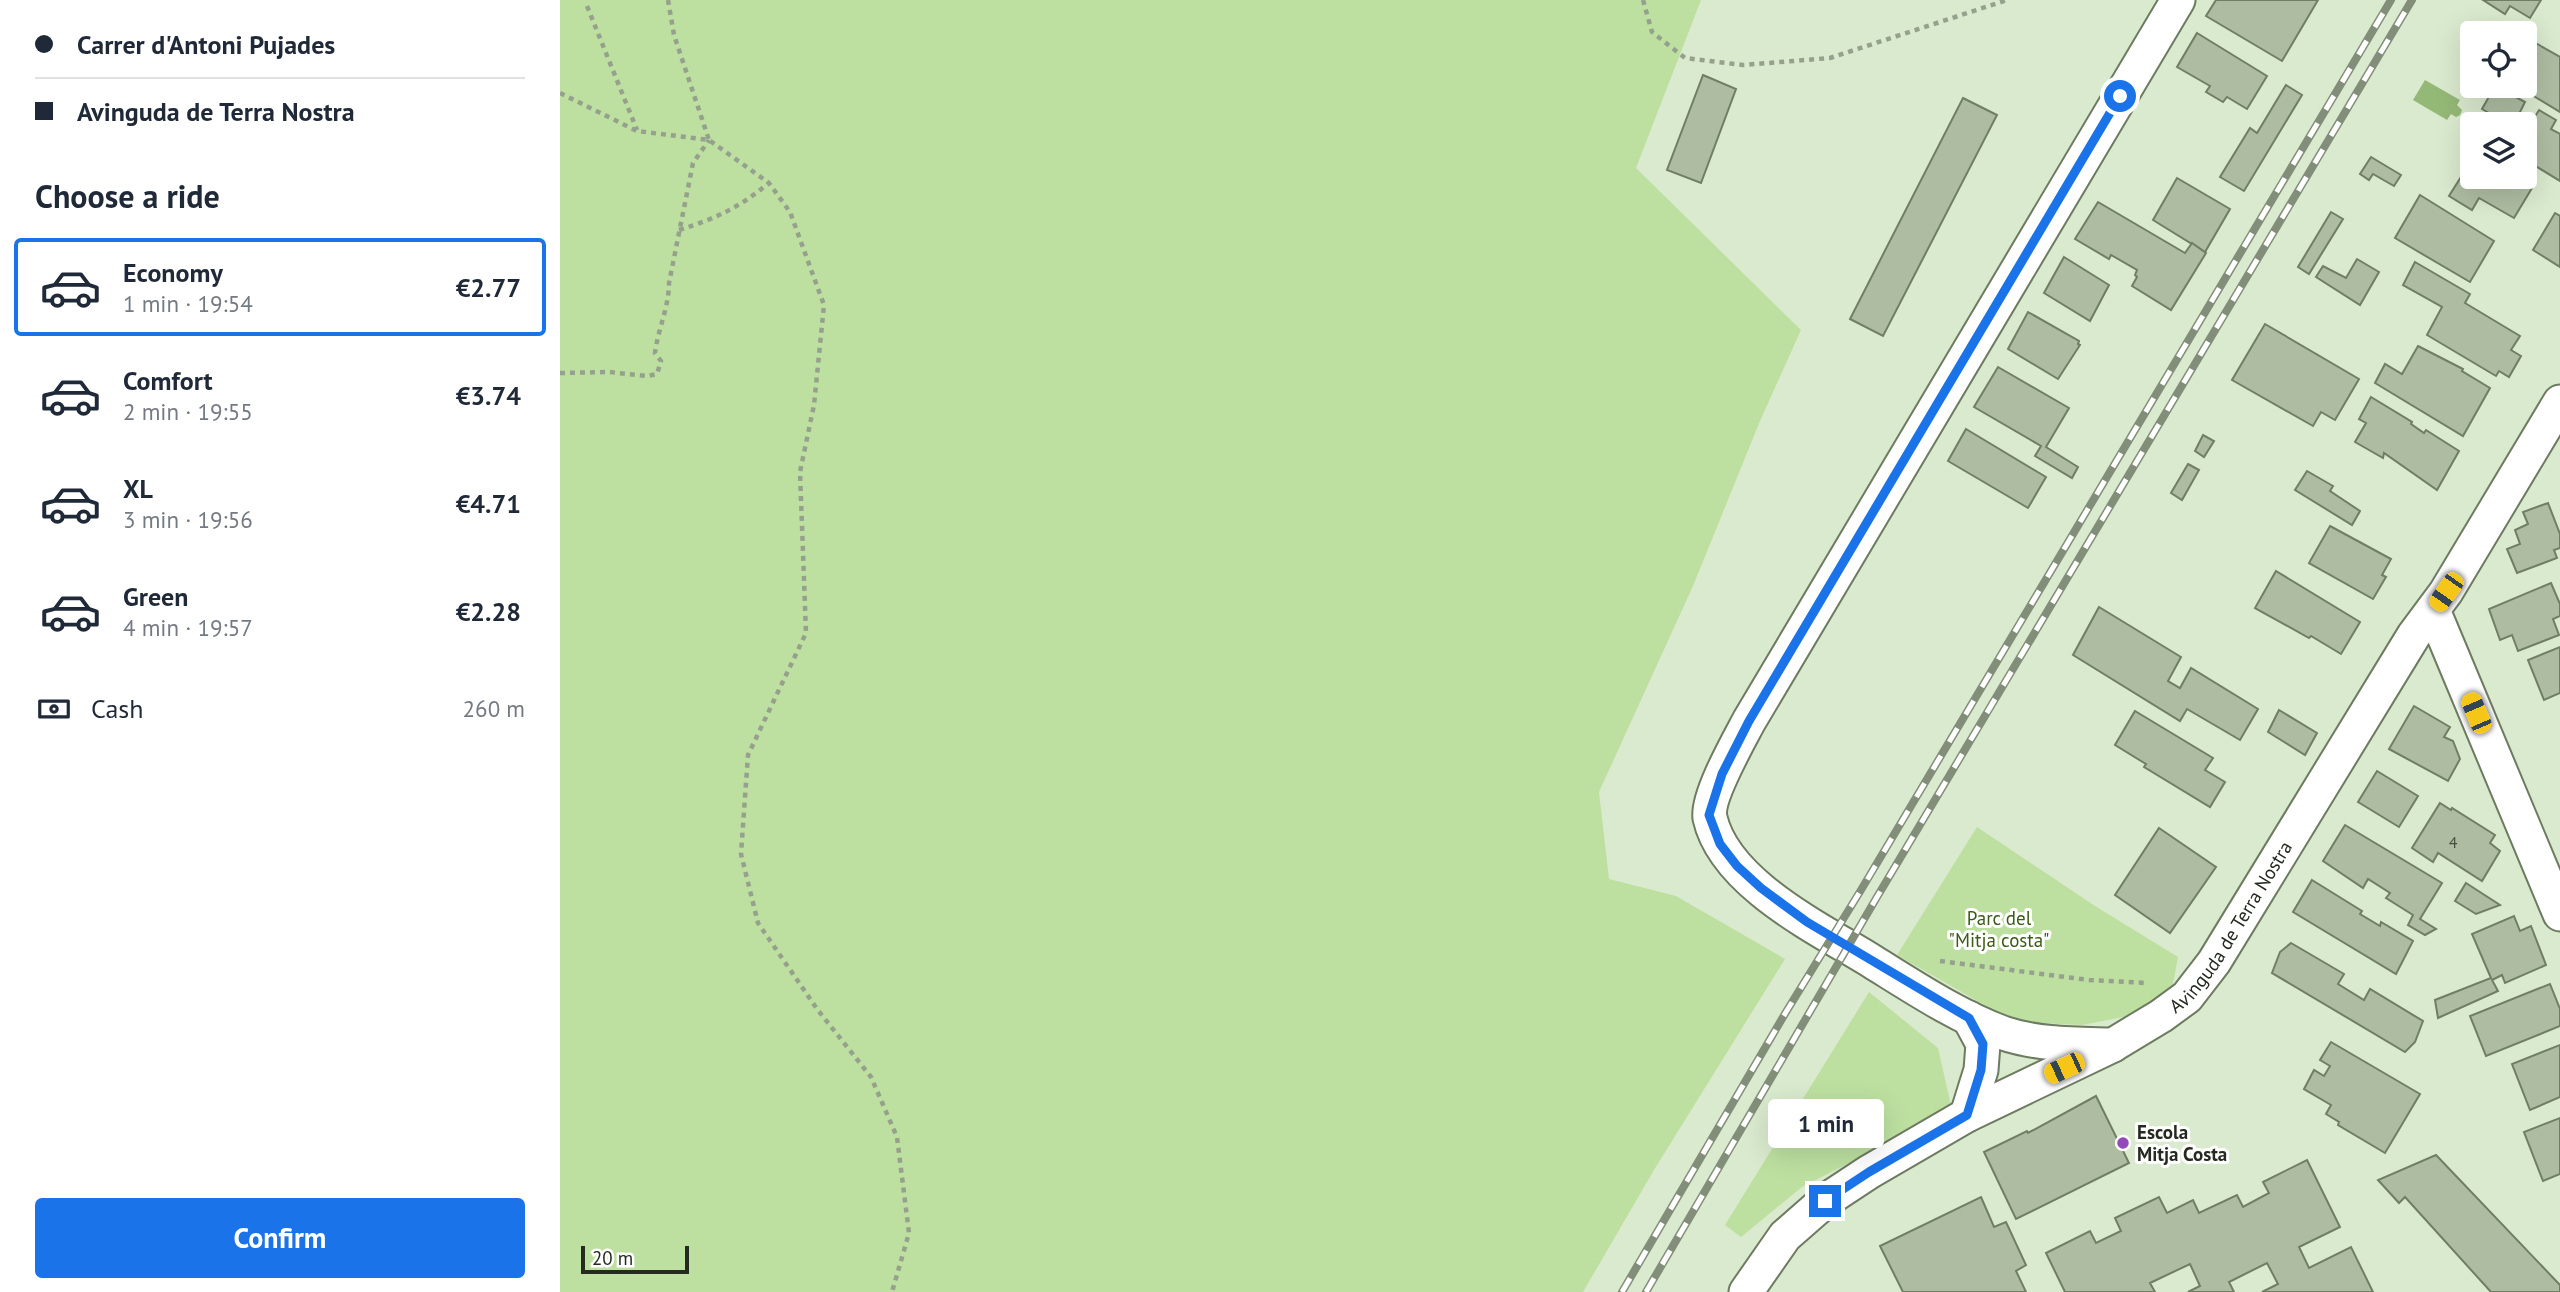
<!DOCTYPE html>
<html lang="en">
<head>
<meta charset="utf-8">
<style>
	:root { --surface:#fff; --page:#f2f2f3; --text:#1f2937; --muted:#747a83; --line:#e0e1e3; --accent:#1a73e8 }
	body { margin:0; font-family:"PT Sans",sans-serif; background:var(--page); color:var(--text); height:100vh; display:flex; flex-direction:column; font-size:26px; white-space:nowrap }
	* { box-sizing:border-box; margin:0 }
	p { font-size:23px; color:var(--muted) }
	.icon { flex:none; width:38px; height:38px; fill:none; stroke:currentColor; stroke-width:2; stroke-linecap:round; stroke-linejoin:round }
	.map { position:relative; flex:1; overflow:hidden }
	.details { display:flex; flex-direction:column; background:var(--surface); width:560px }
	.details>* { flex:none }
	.top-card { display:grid; align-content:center; height:154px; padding:0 35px; background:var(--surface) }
	.tools { position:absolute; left:1900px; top:21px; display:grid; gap:14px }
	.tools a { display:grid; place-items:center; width:77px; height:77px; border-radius:7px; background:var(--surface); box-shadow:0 7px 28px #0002; font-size:35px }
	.scale { position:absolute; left:21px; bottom:18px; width:108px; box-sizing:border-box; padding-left:7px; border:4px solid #242a1f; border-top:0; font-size:19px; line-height:24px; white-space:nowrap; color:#242a1f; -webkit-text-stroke:5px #fff; paint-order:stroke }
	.end { position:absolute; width:32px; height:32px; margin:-16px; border:9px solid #1a73e8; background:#fff; box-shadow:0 0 0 4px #fff }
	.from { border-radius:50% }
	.bubble { position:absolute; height:49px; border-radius:7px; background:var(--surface); box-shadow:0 7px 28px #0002; font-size:23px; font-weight:800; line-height:49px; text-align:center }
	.car { position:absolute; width:21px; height:42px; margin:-21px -10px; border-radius:9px; box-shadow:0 0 5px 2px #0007; background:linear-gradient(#f5c518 24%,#345 0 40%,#f5c518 0 76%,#345 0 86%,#f5c518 0) }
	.top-card b { display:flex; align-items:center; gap:24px; height:66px; font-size:26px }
	.top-card b+b { border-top:2px solid var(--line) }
	.top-card i { width:18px; height:18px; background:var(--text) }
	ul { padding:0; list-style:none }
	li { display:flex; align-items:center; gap:21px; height:98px; margin:0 14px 10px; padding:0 21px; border:4px solid transparent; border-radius:7px }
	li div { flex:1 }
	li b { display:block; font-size:26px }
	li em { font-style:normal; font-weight:800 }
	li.on { border-color:var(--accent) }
	li>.icon { width:63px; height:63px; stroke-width:1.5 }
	h2 { padding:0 35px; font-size:32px; line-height:84px }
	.pay { display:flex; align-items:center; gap:18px; height:77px; padding:0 35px; font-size:26px }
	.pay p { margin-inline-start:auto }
	.cta { display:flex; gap:14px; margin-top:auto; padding:14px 35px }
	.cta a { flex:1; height:80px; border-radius:7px; background:var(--accent); color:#fff; font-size:28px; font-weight:800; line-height:80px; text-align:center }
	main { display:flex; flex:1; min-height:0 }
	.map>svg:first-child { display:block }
</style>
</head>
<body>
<main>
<section class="details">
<div class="top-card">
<b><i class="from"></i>Carrer d'Antoni Pujades</b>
<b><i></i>Avinguda de Terra Nostra</b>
</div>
<h2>Choose a ride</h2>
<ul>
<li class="on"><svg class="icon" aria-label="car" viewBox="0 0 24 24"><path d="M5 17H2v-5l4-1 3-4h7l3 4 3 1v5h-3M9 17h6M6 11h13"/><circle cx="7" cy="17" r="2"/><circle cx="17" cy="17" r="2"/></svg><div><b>Economy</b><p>1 min · 19:54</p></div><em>€2.77</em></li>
<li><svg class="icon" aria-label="car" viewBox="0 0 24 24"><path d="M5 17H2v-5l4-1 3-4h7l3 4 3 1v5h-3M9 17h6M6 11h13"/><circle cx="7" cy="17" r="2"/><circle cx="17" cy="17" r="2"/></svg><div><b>Comfort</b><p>2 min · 19:55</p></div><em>€3.74</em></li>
<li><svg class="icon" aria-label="car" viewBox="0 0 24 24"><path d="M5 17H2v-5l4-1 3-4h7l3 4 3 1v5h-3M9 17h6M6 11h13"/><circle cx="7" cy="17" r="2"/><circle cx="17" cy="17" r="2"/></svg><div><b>XL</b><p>3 min · 19:56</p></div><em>€4.71</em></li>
<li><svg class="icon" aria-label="car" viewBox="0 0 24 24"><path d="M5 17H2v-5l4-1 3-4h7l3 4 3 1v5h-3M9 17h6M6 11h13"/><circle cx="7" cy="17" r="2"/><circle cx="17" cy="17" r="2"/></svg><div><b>Green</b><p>4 min · 19:57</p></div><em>€2.28</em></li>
</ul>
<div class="pay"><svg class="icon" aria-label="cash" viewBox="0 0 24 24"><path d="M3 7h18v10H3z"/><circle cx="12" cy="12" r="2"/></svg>Cash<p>260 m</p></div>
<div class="cta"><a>Confirm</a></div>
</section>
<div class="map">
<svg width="2000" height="1292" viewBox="0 0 2000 1292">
	<rect width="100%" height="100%" fill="#daeace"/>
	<g fill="#bde0a0">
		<polygon points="0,0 1141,0 1076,168 1241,330 1200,421 1133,586 1039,792 1049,879 1116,896 1225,959 1094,1170 1023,1292 0,1292"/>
		<polygon points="1417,827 1535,906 1618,957 1613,984 1573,1015 1522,1025 1454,1022 1337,955"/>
		<polygon points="1309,992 1378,1048 1392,1110 1242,1187 1181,1237 1165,1225"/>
	</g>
	<polygon fill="#94b876" points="1865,80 1900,100 1897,105 1902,110 1900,115 1896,117 1891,114 1887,120 1853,100"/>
	<g fill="#aebda2" stroke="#707e64" stroke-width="2">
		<polygon points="1656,0 1758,0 1722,61 1646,16"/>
		<polygon points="1923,0 1981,0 1970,18 1950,6 1945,14"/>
		<polygon points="1637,33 1707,76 1687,109 1667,97 1663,102 1646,92 1650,86 1617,67"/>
		<polygon points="1965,37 2000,57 2000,112 1957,86 1965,86"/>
		<polygon points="1143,75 1176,89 1141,183 1107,170"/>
		<polygon points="1726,85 1742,95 1684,191 1660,177 1690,128 1697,133"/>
		<polygon points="1935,86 1965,102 1959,114 1963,117 1959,124 1948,124 1922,109"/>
		<polygon points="1403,98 1437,115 1323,336 1290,319"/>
		<polygon points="1979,110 1996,120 1991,129 2000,134 2000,181 1969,162 1972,158 1965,154 1965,146 1974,135 1966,131"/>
		<polygon points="1909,142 1913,145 1913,158 1903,152"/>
		<polygon points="1811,157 1841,175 1834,186 1813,174 1809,180 1800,174"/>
		<polygon points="1906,169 1913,174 1913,177 1918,177 1929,183 1933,177 1953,177 1972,188 1954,218 1919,198 1912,210 1889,196"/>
		<polygon points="1617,178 1670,209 1645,252 1593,220"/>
		<polygon points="1860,195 1934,241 1910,282 1835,238"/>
		<polygon points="1538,202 1625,253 1632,243 1646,253 1611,310 1572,286 1577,277 1575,275 1577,270 1551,255 1549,259 1515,239"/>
		<polygon points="1771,212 1783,219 1749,274 1738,267"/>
		<polygon points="1995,213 2000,216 2000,267 1973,250"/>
		<polygon points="1504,257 1549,285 1530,321 1484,293"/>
		<polygon points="1797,259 1819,272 1800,305 1756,277 1763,266 1786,278"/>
		<polygon points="1855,262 1910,294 1905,303 1960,336 1951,350 1961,356 1949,377 1939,371 1936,376 1867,335 1882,307 1843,285"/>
		<polygon points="1468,312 1519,341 1518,344 1520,345 1498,379 1448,349"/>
		<polygon points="1705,324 1799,379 1775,420 1761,412 1753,426 1672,380"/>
		<polygon points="1858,346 1903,369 1902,371 1930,388 1903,436 1815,383 1825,364 1842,374"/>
		<polygon points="1438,367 1509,408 1486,447 1518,467 1512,478 1475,456 1481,446 1414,407"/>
		<polygon points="1811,397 1852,422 1851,424 1864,433 1866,430 1899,451 1877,490 1824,453 1823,458 1795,442 1806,423 1799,419"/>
		<polygon points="1406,429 1486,477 1468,508 1388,461"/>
		<polygon points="1643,435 1654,441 1644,457 1635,451"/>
		<polygon points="1628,464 1639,470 1622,500 1611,493"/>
		<polygon points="1747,471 1773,486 1770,491 1800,511 1792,525 1735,490"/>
		<polygon points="1988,503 2000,534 2000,548 1994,550 1997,558 1957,573 1947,549 1960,544 1955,530 1968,524 1963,512"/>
		<polygon points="1770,526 1831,559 1822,575 1826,577 1813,599 1749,563"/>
		<polygon points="1716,571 1800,622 1781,654 1751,636 1749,638 1695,608"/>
		<polygon points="1991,583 2000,604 2000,616 1993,619 1999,635 1958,651 1952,635 1940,640 1929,609"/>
		<polygon points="1539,607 1621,657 1608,681 1620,688 1631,668 1698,709 1680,740 1627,709 1620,721 1513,655"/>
		<polygon points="2000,647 2000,693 1984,700 1968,660"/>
		<polygon points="1854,706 1890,727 1884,737 1893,741 1900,759 1888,781 1829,749"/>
		<polygon points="1719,710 1757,733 1745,755 1708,732"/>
		<polygon points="1575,711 1653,758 1645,770 1665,782 1650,807 1584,767 1586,764 1555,745"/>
		<polygon points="1817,771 1858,796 1839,827 1798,802"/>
		<polygon points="1880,803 1891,810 1892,808 1935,835 1930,843 1940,851 1922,881 1878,853 1873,862 1852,848"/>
		<polygon points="1785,825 1882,883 1860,919 1876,929 1865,935 1848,925 1853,915 1826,898 1830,893 1808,879 1803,888 1763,861"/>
		<polygon points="1599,828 1656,867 1610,933 1555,895"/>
		<polygon points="1752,880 1802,911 1800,914 1820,926 1821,922 1853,941 1836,974 1733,912"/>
		<polygon points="1906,883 1940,905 1916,914 1895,901"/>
		<polygon points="1954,916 1960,931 1971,926 1986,965 1945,983 1942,975 1932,980 1938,991 1878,1018 1875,1000 1931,978 1912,934"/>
		<polygon points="1731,943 1784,974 1778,984 1804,1000 1810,989 1863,1021 1855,1042 1845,1052 1712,973 1720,952"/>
		<polygon points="1990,984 2000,1009 2000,1026 1926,1056 1910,1016"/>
		<polygon points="1771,1042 1860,1094 1825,1153 1778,1125 1779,1122 1766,1114 1771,1105 1744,1089 1754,1070 1764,1076 1770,1066 1760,1060"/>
		<polygon points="2000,1045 2000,1097 1970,1110 1952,1064"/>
		<polygon points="1536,1096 1569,1163 1456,1219 1424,1152 1467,1131 1468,1133"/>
		<polygon points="2000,1118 2000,1174 1983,1181 1964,1132"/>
		<polygon points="1876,1155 2000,1285 2000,1292 1931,1292 1845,1197 1839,1203 1818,1180"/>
		<polygon points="1747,1160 1780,1227 1739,1247 1749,1268 1791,1247 1813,1292 1702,1292 1718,1284 1707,1263 1669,1282 1674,1292 1628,1292 1640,1286 1630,1264 1590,1283 1595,1292 1505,1292 1486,1253 1530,1231 1536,1243 1561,1231 1555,1218 1599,1197 1607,1213 1633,1200 1639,1213 1677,1195 1683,1207 1709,1193 1703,1182"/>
		<polygon points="1421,1197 1434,1227 1446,1222 1466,1265 1456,1271 1466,1292 1343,1292 1320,1246"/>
	</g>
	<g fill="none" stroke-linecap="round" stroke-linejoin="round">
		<g stroke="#6d7b61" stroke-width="37">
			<g id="street">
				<polyline points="1873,610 2000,914"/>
				<path d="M1553 1045C1517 1044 1478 1045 1443 1033 1397 1016 1355 988 1313 962 1260 929 1165 884 1150 818 1146 798 1179 740 1189 721L1618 0"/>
				<polyline points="1407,1115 1421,1070 1423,1044 1409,1018"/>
				<path id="s1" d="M1186 1292 1225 1236 1265 1201 1309 1172 1407 1115 1553 1045 1601 1016 1627 997 1654 962 1854 635 1886 592 2000 402"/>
			</g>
		</g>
		<g stroke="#95a18c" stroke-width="4.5" stroke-dasharray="5 5" stroke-linecap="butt">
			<polyline points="108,0 114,35 149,140"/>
			<polyline points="1083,0 1092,32 1125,58 1183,65 1270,58 1447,0"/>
			<polyline points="27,6 77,130"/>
			<polyline points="0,93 77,131 149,140 209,183 230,212 264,305 254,405 240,472 246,633 188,755 181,854 198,923 257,1009 311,1077 337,1137 349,1233 332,1292"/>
			<path d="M119 230C157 218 178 208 209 183"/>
			<path d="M0 373 49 372 87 376 97 374 101 361 95 353C98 329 109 307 109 283L133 163 149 140"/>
			<polyline points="1380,961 1529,980 1586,983"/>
		</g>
		<use href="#street" stroke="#fff" stroke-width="33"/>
		<g stroke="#838e7a" stroke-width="8">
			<g id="rail">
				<polyline points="1062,1292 1226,1012 1301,890 1831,0"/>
				<polyline points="1086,1292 1317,897 1852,0"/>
			</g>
		</g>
		<use href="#rail" stroke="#fff" stroke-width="5" stroke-dasharray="16" stroke-linecap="butt"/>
	</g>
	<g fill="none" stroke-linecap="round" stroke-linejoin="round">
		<polyline stroke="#1a73e8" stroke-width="9" points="1265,1201 1309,1172 1407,1115 1421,1070 1423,1044 1409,1018 1247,922 1201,888 1177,866 1160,844 1149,815 1162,774 1189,721 1560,96"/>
	</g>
	<circle fill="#9349bc" stroke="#fff" stroke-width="2.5" cx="1563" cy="1143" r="7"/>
	<g text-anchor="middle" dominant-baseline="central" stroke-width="6" stroke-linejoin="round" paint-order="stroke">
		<g font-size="16" fill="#464f40">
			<text x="1893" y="842">4</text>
		</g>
		<g font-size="19" fill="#3a5a16" stroke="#fff">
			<text x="1439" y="918">Parc del<tspan x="1439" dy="22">"Mitja costa"</tspan></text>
		</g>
		<g font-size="19" fill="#242a1f" stroke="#fff">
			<text stroke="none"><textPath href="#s1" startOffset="620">Avinguda de Terra Nostra</textPath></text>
		</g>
		<g font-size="19" font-weight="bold" fill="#242a1f" stroke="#fff" text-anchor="start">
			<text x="1577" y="1132">Escola<tspan x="1577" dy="22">Mitja Costa</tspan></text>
		</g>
	</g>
</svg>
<div class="tools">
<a><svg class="icon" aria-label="locate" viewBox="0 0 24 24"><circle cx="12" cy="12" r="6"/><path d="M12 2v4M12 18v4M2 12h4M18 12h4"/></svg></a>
<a><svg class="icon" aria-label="layers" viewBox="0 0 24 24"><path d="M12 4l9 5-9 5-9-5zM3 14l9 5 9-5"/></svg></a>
</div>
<div class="scale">20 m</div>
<i class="end from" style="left:1560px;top:96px"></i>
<i class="end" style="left:1265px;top:1201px"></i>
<div class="bubble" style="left:1208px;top:1099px;width:116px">1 min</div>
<i class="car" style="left:1886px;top:592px;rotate:215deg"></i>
<i class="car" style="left:1916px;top:713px;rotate:337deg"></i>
<i class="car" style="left:1504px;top:1068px;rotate:245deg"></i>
</div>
</main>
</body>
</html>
